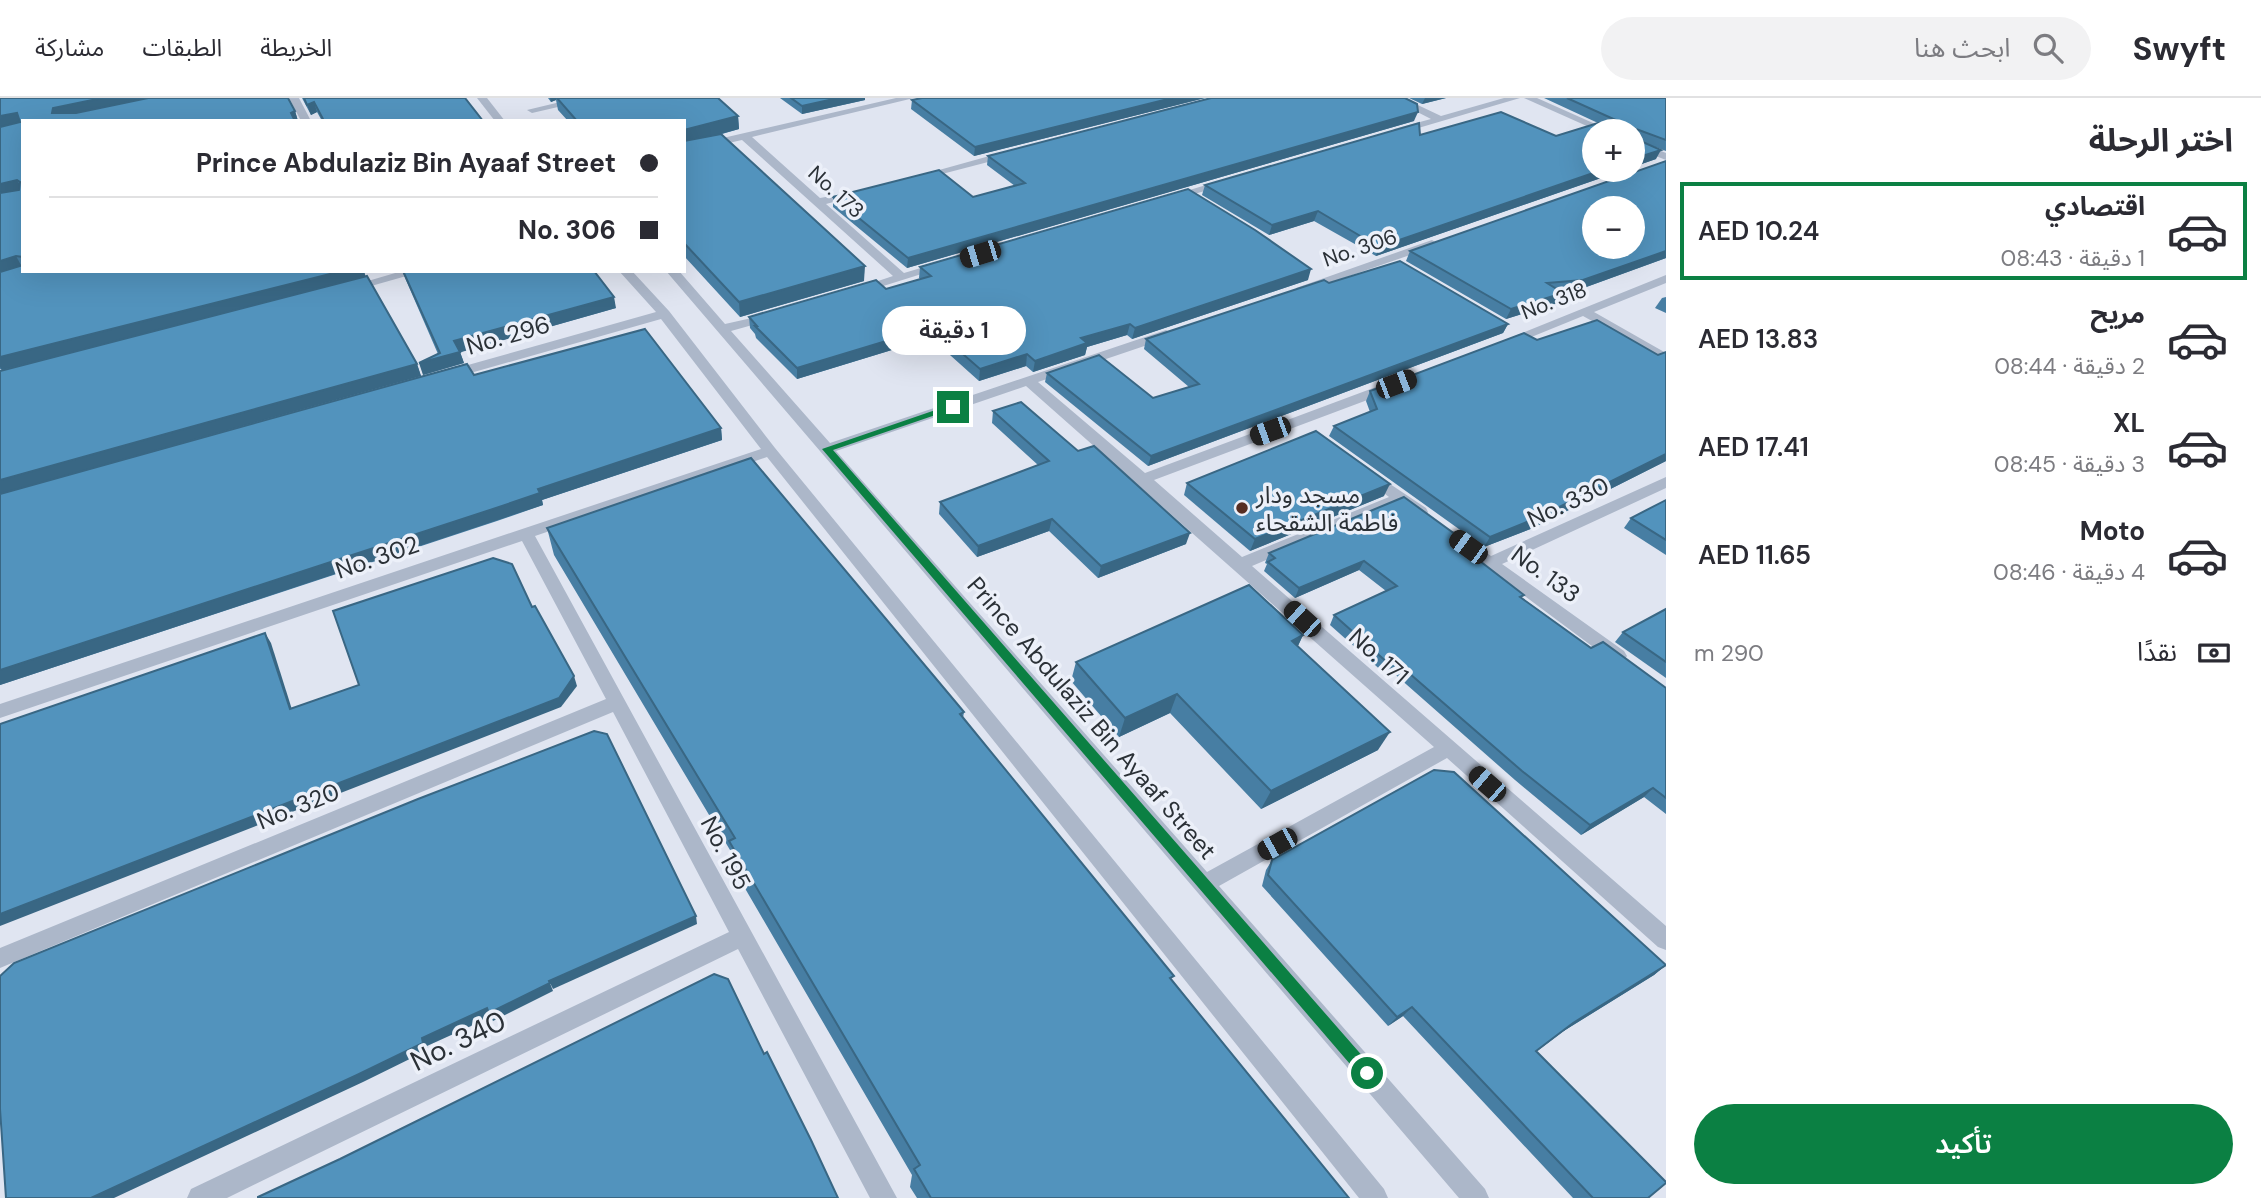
<!DOCTYPE html>
<html lang="ar">
<head>
<meta charset="utf-8">
<style>
	:root { --surface:#fff; --page:#f2f2f3; --text:#2b2b33; --muted:#7c7c81; --line:#e1e1e2; --accent:#0b8043 }
	body { margin:0; font-family:"DM Sans","Noto Sans Arabic",sans-serif; background:var(--page); color:var(--text); direction:rtl; height:100vh; display:flex; flex-direction:column; font-size:26px; white-space:nowrap }
	* { box-sizing:border-box; margin:0 }
	p { font-size:23px; color:var(--muted) }
	.icon { flex:none; width:38px; height:38px; fill:none; stroke:currentColor; stroke-width:2; stroke-linecap:round; stroke-linejoin:round }
	.map { position:relative; flex:1; overflow:hidden; direction:ltr }
	.details { display:flex; flex-direction:column; background:var(--surface); width:595px }
	.details>* { flex:none }
	.hud { position:absolute; left:21px; top:21px; width:665px; height:154px; border-radius:0px; box-shadow:0 7px 28px #0002; direction:rtl; display:grid; align-content:center; height:154px; padding:0 28px; background:var(--surface) }
	.buttons { position:absolute; left:1582px; top:21px; display:grid; gap:14px }
	.buttons a { display:grid; place-items:center; width:63px; height:63px; border-radius:50%; background:var(--surface); box-shadow:0 7px 28px #0002; font-size:35px }
	.end { position:absolute; width:32px; height:32px; margin:-16px; border:9px solid #0b8043; background:#fff; box-shadow:0 0 0 4px #fff }
	.from { border-radius:50% }
	.bubble { position:absolute; height:49px; border-radius:24px; background:var(--surface); box-shadow:0 7px 28px #0002; font-size:23px; font-weight:600; line-height:49px; text-align:center; direction:rtl }
	.car { position:absolute; width:21px; height:42px; margin:-21px -10px; border-radius:9px; box-shadow:0 0 5px 2px #0007; background:linear-gradient(#222 24%,#8ab4d8 0 40%,#222 0 76%,#8ab4d8 0 86%,#222 0) }
	.hud b { display:flex; align-items:center; gap:24px; height:66px; font-size:26px }
	.hud b+b { border-top:2px solid var(--line) }
	.hud i { width:18px; height:18px; background:var(--text) }
	ul { padding:0; list-style:none }
	li { display:flex; align-items:center; gap:21px; height:98px; margin:0 14px 10px; padding:0 14px; border:4px solid transparent; border-radius:0px }
	li div { flex:1 }
	li b { display:block; font-size:26px }
	li em { font-style:normal; font-weight:600 }
	li.current { border-color:var(--accent) }
	li>.icon { width:63px; height:63px; stroke-width:1.5 }
	h2 { padding:0 28px; font-size:32px; line-height:84px }
	.pay { display:flex; align-items:center; gap:18px; height:77px; padding:0 28px; font-size:26px }
	.pay p { margin-inline-start:auto }
	.action { display:flex; gap:14px; margin-top:auto; padding:14px 28px }
	.action a { flex:1; height:80px; border-radius:42px; background:var(--accent); color:#fff; font-size:28px; font-weight:600; line-height:80px; text-align:center }
	header { display:flex; align-items:center; gap:42px; box-sizing:border-box; height:98px; padding:0 35px; background:var(--surface); border-bottom:2px solid var(--line) }
	header strong { font-size:33px }
	nav { display:flex; gap:38px; margin-inline-start:auto; font-size:24px }
	.search { width:490px; height:63px; background:var(--page); display:flex; align-items:center; gap:18px; box-sizing:border-box; padding:0 24px; border-radius:38px; color:var(--muted); font-size:26px }
	main { display:flex; flex:1; min-height:0 }
	.map>svg:first-child { display:block }
</style>
</head>
<body>
<header>
<strong>Swyft</strong>
<div class="search"><svg class="icon" aria-label="search" viewBox="0 0 24 24"><circle cx="10" cy="10" r="6"/><path d="M15 15l6 6"/></svg>ابحث هنا</div>
<nav><a>الخريطة</a><a>الطبقات</a><a>مشاركة</a></nav>
</header>
<main>
<section class="details">
<h2>اختر الرحلة</h2>
<ul>
<li class="current"><svg class="icon" aria-label="car" viewBox="0 0 24 24"><path d="M5 17H2v-5l4-1 3-4h7l3 4 3 1v5h-3M9 17h6M6 11h13"/><circle cx="7" cy="17" r="2"/><circle cx="17" cy="17" r="2"/></svg><div><b>اقتصادي</b><p>1 دقيقة · 08:43</p></div><em>AED 10.24</em></li>
<li><svg class="icon" aria-label="car" viewBox="0 0 24 24"><path d="M5 17H2v-5l4-1 3-4h7l3 4 3 1v5h-3M9 17h6M6 11h13"/><circle cx="7" cy="17" r="2"/><circle cx="17" cy="17" r="2"/></svg><div><b>مريح</b><p>2 دقيقة · 08:44</p></div><em>AED 13.83</em></li>
<li><svg class="icon" aria-label="car" viewBox="0 0 24 24"><path d="M5 17H2v-5l4-1 3-4h7l3 4 3 1v5h-3M9 17h6M6 11h13"/><circle cx="7" cy="17" r="2"/><circle cx="17" cy="17" r="2"/></svg><div><b>XL</b><p>3 دقيقة · 08:45</p></div><em>AED 17.41</em></li>
<li><svg class="icon" aria-label="car" viewBox="0 0 24 24"><path d="M5 17H2v-5l4-1 3-4h7l3 4 3 1v5h-3M9 17h6M6 11h13"/><circle cx="7" cy="17" r="2"/><circle cx="17" cy="17" r="2"/></svg><div><b>Moto</b><p>4 دقيقة · 08:46</p></div><em>AED 11.65</em></li>
</ul>
<div class="pay"><svg class="icon" aria-label="cash" viewBox="0 0 24 24"><path d="M3 7h18v10H3z"/><circle cx="12" cy="12" r="2"/></svg>نقدًا<p>290 m</p></div>
<div class="action"><a>تأكيد</a></div>
</section>
<div class="map">
<svg width="1666" height="1100" viewBox="0 0 1666 1100">
	<rect width="100%" height="100%" fill="#e0e5f1"/>
	<g fill="none" stroke-linecap="round" stroke-linejoin="round">
		<g fill="#acb7c9" fill-rule="evenodd">
			<polygon points="289,0 299,0 311,23 301,23"/>
			<polygon points="477,0 487,0 505,23 495,23"/>
			<polygon points="577,0 597,0 532,15 527,12"/>
			<polygon points="896,0 914,0 752,39 820,100 859,93 859,97 826,106 904,175 941,164 947,168 861,195 853,195 851,192 893,178 742,42 684,55 684,49"/>
			<polygon points="1390,0 1403,0 1441,18 1504,0 1520,0 1398,36 1393,33 1394,31 1431,21"/>
			<polygon points="1524,0 1537,0 1611,33 1598,33"/>
			<polygon points="1633,42 1666,55 1666,62 1633,49"/>
			<polygon points="1011,52 1015,53 1015,57 919,82 914,79"/>
			<polygon points="1226,81 1230,82 1230,86 1169,103 1163,100"/>
			<polygon points="1432,142 1438,146 1436,148 1306,193 1298,193 1296,190"/>
			<polygon points="402,173 424,173 350,194 344,190"/>
			<polygon points="619,173 632,173 669,213 775,350 1384,1091 1388,1100 1359,1100 767,359 535,438 897,1100 870,1100 738,851 227,1100 187,1100 191,1091 729,834 613,614 0,870 0,850 606,601 522,443 0,620 0,606 761,351 661,221 453,280 443,280 441,277 443,274 656,214"/>
			<path d="M666 173H679L725 226 778 214V220L731 233 830 345 1166 232 1173 236 1171 239 1038 284 1145 375 1384 286H1394V292L1154 382 1242 459 1389 399 1364 380 1361 377 1369 372 1426 410 1428 414 1426 418 1420 419 1399 406 1252 468 1666 828V852L1658 849 1447 660 1219 788 1485 1091 1489 1100H1459ZM1026 288 1434 649 1207 774 836 353Z"/>
			<polygon points="1666,177 1666,185 1594,214 1666,255 1666,264 1583,218 1512,247 1507,248 1500,244"/>
			<polygon points="1666,379 1666,390 1502,466 1624,553 1627,558 1624,563 1612,563 1443,437 1445,433 1457,433 1491,458"/>
		</g>
	</g>
	<g fill="#477ea3">
		<polygon points="0,0 288,0 295,13 298,23 23,23 23,173 364,173 365,178 367,178 417,266 421,278 71,376 467,266 474,277 645,231 721,330 722,342 542,402 543,407 497,423 0,587 0,273 131,239 2,272 0,271"/>
		<polygon points="302,0 465,0 483,23 322,23 317,14 311,17"/>
		<polygon points="548,0 718,0 738,18 739,31 722,36 864,183 740,219 684,158 684,23 568,23 558,12 556,2 551,4"/>
		<polygon points="780,0 865,0 865,2 802,16"/>
		<polygon points="922,0 1205,0 974,58 911,11 912,2"/>
		<polygon points="1409,0 1446,0 1422,6"/>
		<polygon points="1544,0 1666,0 1666,53 1639,43 1656,61 1633,69 1633,33 1594,72 1624,72 1376,158 1314,123 1269,137 1202,97 1205,87 1420,37 1556,38 1598,25"/>
		<polygon points="1414,23 907,170 833,109 833,99 973,99 1015,88 987,67 988,58"/>
		<polygon points="1666,63 1666,160 1578,192 1561,193 1558,205 1506,221 1406,163 1410,153"/>
		<polygon points="920,169 1308,182 1132,241 1127,237 1087,249 1085,257 1033,274 1026,268 979,283 931,240 797,281 756,240 755,236 750,230 749,219 886,191 921,181 919,180"/>
		<polygon points="402,173 616,210 460,254 464,265 423,277 438,256"/>
		<polygon points="1329,185 1508,226 1503,235 1148,368 1045,284 1047,275 1153,300 1189,289 1144,251 1146,241"/>
		<polygon points="1666,199 1666,215 1655,210 1662,200"/>
		<polygon points="1537,242 1658,257 1666,254 1666,363 1533,430 1484,449 1329,338 1334,328 1370,314 1366,303 1370,293"/>
		<polygon points="993,313 1186,446 1098,480 1049,433 977,459 939,416 940,404 1038,367 992,325"/>
		<polygon points="1187,385 1384,398 1250,453 1184,397"/>
		<polygon points="1666,402 1666,457 1624,430 1631,420"/>
		<polygon points="547,430 964,614 963,620 1172,882 1349,1100 917,1100 910,1089 912,1077 732,768 730,752 554,457"/>
		<polygon points="1470,447 1467,453 1522,500 1591,550 1666,590 1666,716 1644,699 1581,737 1515,682 1390,572 1384,575 1330,527 1334,517 1386,493 1359,472 1295,500 1264,473 1267,466 1265,465 1269,455"/>
		<polygon points="1666,511 1666,580 1615,544 1623,534"/>
		<polygon points="1303,537 1298,548 1378,652 1261,711 1170,615 1119,639 1071,583 1076,564"/>
		<polygon points="1272,762 1666,867 1654,877 1562,934 1536,954 1648,1100 1573,1100 1403,918 1388,928 1262,788 1266,772"/>
	</g>
	<g fill="#396784">
		<polygon points="102,0 155,0 58,20 52,15 53,10"/>
		<polygon points="550,0 556,0 556,2 551,4"/>
		<polygon points="838,0 865,0 865,2 802,16 802,8"/>
		<polygon points="1172,0 1205,0 974,58 975,49"/>
		<polygon points="1425,0 1446,0 1422,6"/>
		<polygon points="314,4 317,14 311,17 307,7"/>
		<polygon points="295,13 298,23 294,23 291,15"/>
		<polygon points="1418,14 1414,23 907,170 908,160"/>
		<polygon points="17,15 23,25 0,30 0,18"/>
		<polygon points="738,18 739,31 684,46 684,32"/>
		<polygon points="1661,52 1656,61 1633,69 1633,61"/>
		<polygon points="1602,72 1624,72 1376,158 1379,149"/>
		<polygon points="17,82 23,92 0,98 0,86"/>
		<polygon points="1318,113 1314,123 1269,137 1272,127"/>
		<polygon points="1666,153 1666,160 1578,192 1583,182"/>
		<polygon points="16,158 22,169 0,176 0,163"/>
		<polygon points="865,168 864,183 740,219 739,204"/>
		<polygon points="1311,171 1308,182 1132,241 1135,230"/>
		<polygon points="342,173 364,173 366,180 2,272 0,269 0,259"/>
		<polygon points="1563,195 1558,205 1506,221 1511,211"/>
		<polygon points="614,199 616,210 458,255 454,243"/>
		<polygon points="1130,226 1127,237 1087,249 1085,257 1033,274 1035,263 1081,240"/>
		<polygon points="1508,226 1503,235 1148,368 1151,358"/>
		<polygon points="932,229 931,240 797,281 797,270"/>
		<polygon points="460,254 464,265 423,277 419,265"/>
		<polygon points="1027,256 1026,268 979,283 980,271"/>
		<polygon points="417,266 421,278 0,396 0,382"/>
		<polygon points="721,330 722,342 542,402 543,407 0,587 0,572"/>
		<polygon points="1666,356 1666,363 1533,430 1484,449 1490,439"/>
		<polygon points="1390,386 1384,398 1250,453 1255,441"/>
		<polygon points="1052,421 1049,433 977,459 978,448"/>
		<polygon points="1190,435 1186,446 1098,480 1101,468"/>
		<polygon points="1364,463 1359,472 1295,500 1299,490"/>
		<polygon points="265,535 271,545 295,621 290,611"/>
		<polygon points="1303,537 1294,556 1292,543"/>
		<polygon points="1395,563 1390,572 1384,575 1389,566"/>
		<polygon points="574,578 577,588 561,609 0,828 0,816"/>
		<polygon points="1177,596 1170,615 1119,639 1125,620"/>
		<polygon points="1390,634 1378,652 1261,711 1271,693"/>
		<polygon points="1653,690 1644,699 1581,737 1590,727"/>
		<polygon points="696,818 697,826 553,891 549,883"/>
		<polygon points="1666,867 1654,877 1562,934 1525,962 1573,925"/>
		<polygon points="550,885 553,893 493,923 491,919 427,948 428,952 363,984 114,1100 91,1100 422,940 487,910"/>
		<polygon points="1412,909 1403,918 1388,928 1397,919"/>
	</g>
	<g fill="#5293bd" stroke="#396784" stroke-width="2" fill-rule="evenodd">
		<polygon points="0,0 102,0 53,10 52,15 76,15 148,0 288,0 295,13 291,15 295,23 23,23 23,159 16,158 0,163 0,95 19,92 20,84 17,82 0,86 0,29 20,24 17,15 0,18"/>
		<polygon points="304,0 465,0 483,23 324,23 314,4 307,7"/>
		<polygon points="557,0 718,0 738,18 684,32 684,23 577,23"/>
		<polygon points="791,0 838,0 802,8"/>
		<polygon points="922,0 1172,0 975,49 912,2"/>
		<polygon points="1211,0 1405,0 1417,6 1418,14 908,160 833,99 939,72 973,99 1025,85 988,58"/>
		<polygon points="1567,0 1666,0 1666,42 1636,31 1636,41 1661,52 1633,61 1633,33 1594,33 1594,72 1602,72 1379,149 1318,113 1272,127 1205,87 1419,25 1420,37 1501,14 1556,38 1598,25 1616,27 1618,23"/>
		<polygon points="721,36 865,168 739,204 684,145 684,43"/>
		<path d="M1666 63V153L1583 182 1547 185 1563 195 1511 211 1410 153ZM1594 110H1633V149H1594Z"/>
		<polygon points="1188,91 1255,132 1311,171 1135,230 1130,226 1081,240 1087,245 1035,263 1027,256 980,271 932,229 797,270 755,228 757,228 749,219 876,182 886,191 931,178 920,169"/>
		<polygon points="1400,163 1508,226 1151,358 1047,275 1099,257 1153,300 1199,286 1146,241 1324,182 1329,185"/>
		<polygon points="23,167 23,173 342,173 0,259 0,174"/>
		<polygon points="403,173 594,173 614,199 454,243 460,254 419,265 440,255"/>
		<polygon points="367,178 417,266 0,382 0,273"/>
		<polygon points="1597,222 1658,257 1666,254 1666,356 1539,419 1490,439 1334,328 1377,311 1370,293 1524,235 1537,242"/>
		<polygon points="645,231 721,330 538,391 540,395 493,411 0,572 0,396 467,266 474,277"/>
		<polygon points="1021,304 1078,353 1094,348 1190,435 1101,468 1052,421 978,448 940,404 1049,363 993,313"/>
		<polygon points="1316,333 1390,386 1255,441 1187,385"/>
		<polygon points="751,360 964,614 960,616 1174,878 1170,880 1349,1100 931,1100 914,1071 920,1067 729,743 735,740 547,430"/>
		<polygon points="1404,399 1470,447 1463,450 1524,497 1520,499 1591,550 1603,544 1666,590 1666,700 1653,690 1590,727 1522,673 1395,563 1389,566 1334,517 1397,488 1364,463 1299,490 1268,464 1275,460 1269,455"/>
		<polygon points="1666,402 1666,442 1631,420"/>
		<polygon points="493,460 512,466 532,509 535,508 574,578 559,600 0,816 0,626 265,535 290,611 359,587 333,513"/>
		<polygon points="1249,487 1303,537 1292,543 1390,634 1271,693 1177,596 1125,620 1076,564"/>
		<polygon points="1666,511 1666,564 1623,534"/>
		<polygon points="594,633 607,636 696,818 549,883 550,885 489,915 487,910 422,940 423,945 357,977 91,1100 6,1100 0,1011 0,878 14,865 418,701"/>
		<polygon points="1434,672 1454,674 1666,867 1573,925 1536,953 1666,1084 1666,1085 1648,1100 1593,1100 1412,909 1397,919 1268,777 1272,762"/>
		<polygon points="714,876 728,881 764,956 767,954 811,1042 838,1100 258,1100 258,1099 340,1061"/>
	</g>
	<polygon fill="#0b8043" points="953,306 956,307 956,310 833,352 1372,969 1375,975 1372,980 1367,982 1362,980 822,351"/>
	<circle fill="#562e23" stroke="#ecf0f9" stroke-width="2.5" cx="1242" cy="410" r="7"/>
	<g text-anchor="middle" dominant-baseline="central" stroke-width="7" stroke-linejoin="round" paint-order="stroke">
		<g font-size="21" fill="#2b3137" stroke="#ecf0f9">
			<text transform="translate(836 94) rotate(42)">No. 173</text>
			<text transform="translate(1360 150) rotate(-19)">No. 306</text>
			<text transform="translate(1554 203) rotate(-21)">No. 318</text>
		</g>
		<g font-size="24" fill="#2b3137" stroke="#ecf0f9">
			<text transform="translate(508 237) rotate(-16)">No. 296</text>
			<text transform="translate(1568 404) rotate(-25)">No. 330</text>
			<text transform="translate(377 459) rotate(-19)">No. 302</text>
			<text transform="translate(1546 476) rotate(36)">No. 133</text>
			<text transform="translate(1379 558) rotate(42)">No. 171</text>
			<text transform="translate(1092 620) rotate(49)">Prince Abdulaziz Bin Ayaaf Street</text>
			<text transform="translate(298 708) rotate(-22)">No. 320</text>
			<text transform="translate(726 755) rotate(62)">No. 195</text>
		</g>
		<g font-size="24" fill="#2b3137" stroke="#ecf0f9" text-anchor="start">
			<text x="1256" y="396">مسجد ودار<tspan x="1256" dy="28">فاطمة الشقحاء</tspan></text>
		</g>
		<g font-size="28" fill="#2b3137" stroke="#ecf0f9">
			<text transform="translate(458 943) rotate(-26)">No. 340</text>
		</g>
	</g>
</svg>
<div class="buttons">
<a>+</a>
<a>−</a>
</div>
<i class="end from" style="left:1367px;top:975px"></i>
<i class="end" style="left:953px;top:309px"></i>
<div class="bubble" style="left:882px;top:208px;width:144px">1 دقيقة</div>
<i class="car" style="left:980px;top:156px;rotate:253deg"></i>
<i class="car" style="left:1396px;top:286px;rotate:69deg"></i>
<i class="car" style="left:1270px;top:333px;rotate:250deg"></i>
<i class="car" style="left:1468px;top:449px;rotate:306deg"></i>
<i class="car" style="left:1302px;top:521px;rotate:312deg"></i>
<i class="car" style="left:1487px;top:686px;rotate:311deg"></i>
<i class="car" style="left:1277px;top:746px;rotate:241deg"></i>
<div class="hud">
<b><i class="from"></i>Prince Abdulaziz Bin Ayaaf Street</b>
<b><i></i>No. 306</b>
</div>
</div>
</main>
</body>
</html>
